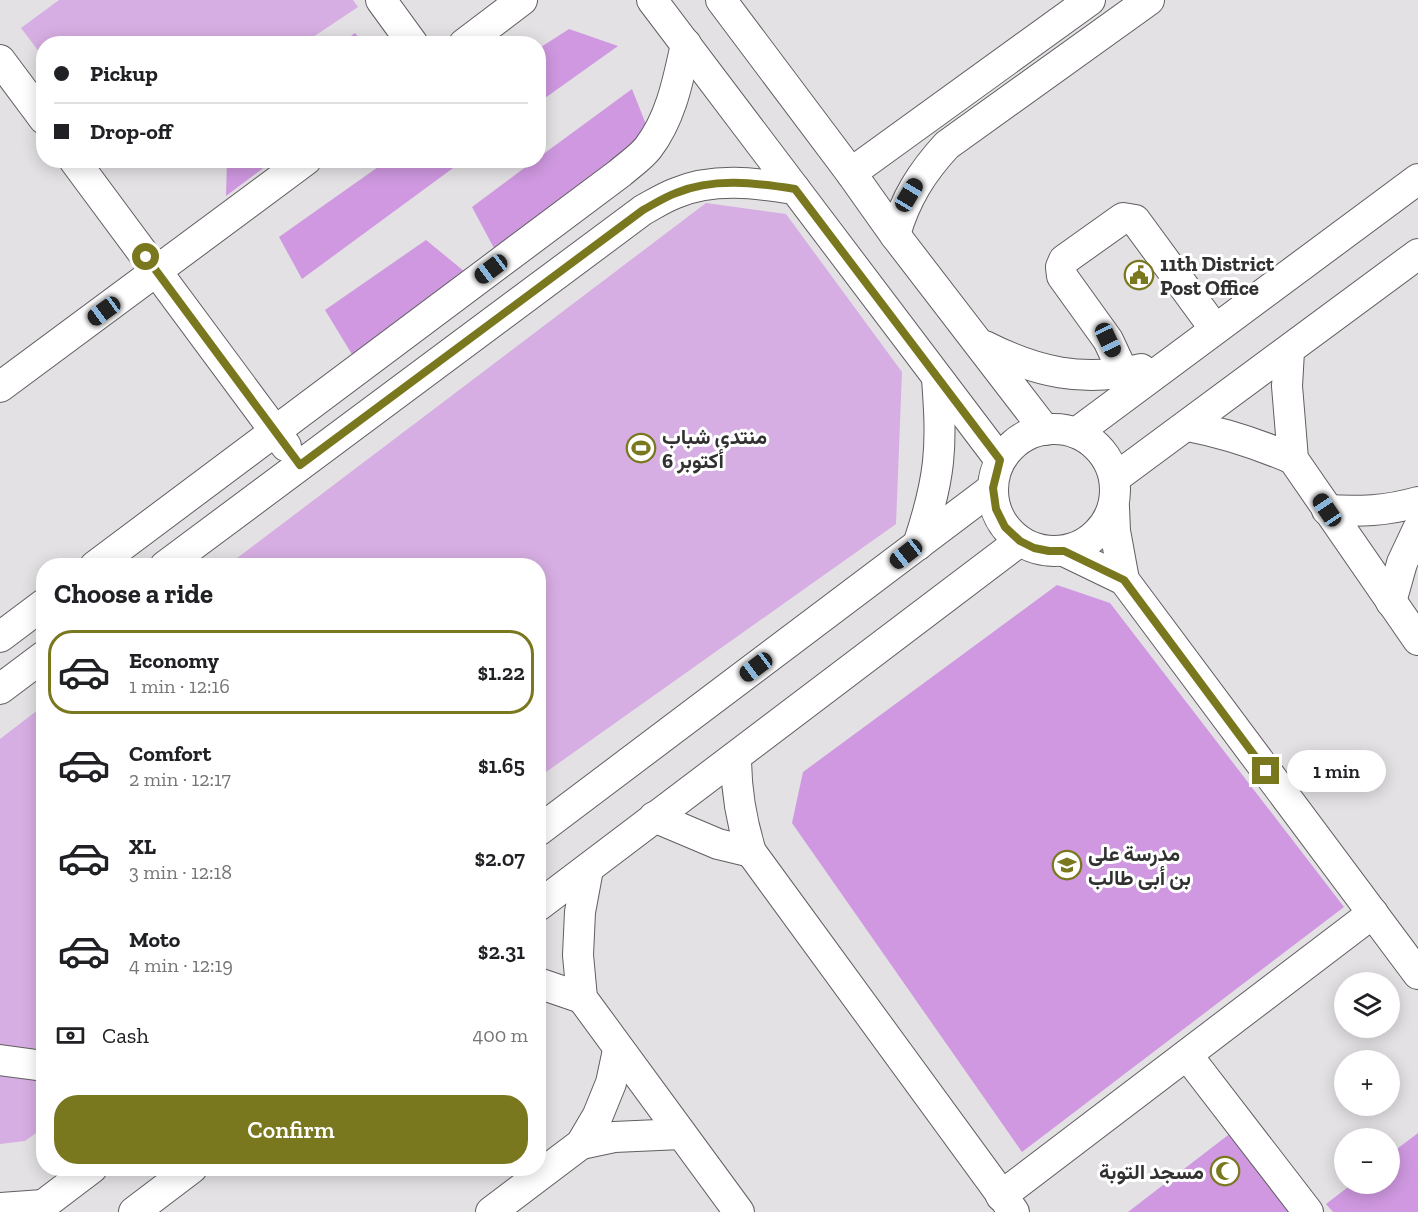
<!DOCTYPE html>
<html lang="en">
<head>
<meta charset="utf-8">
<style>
	:root { --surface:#fff; --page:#f6f6f6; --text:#202124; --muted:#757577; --line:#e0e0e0; --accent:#7a781e }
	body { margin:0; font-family:"Zilla Slab",Vazirmatn,serif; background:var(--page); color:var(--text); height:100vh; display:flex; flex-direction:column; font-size:22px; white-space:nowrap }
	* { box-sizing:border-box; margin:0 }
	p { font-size:20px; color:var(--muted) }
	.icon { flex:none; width:33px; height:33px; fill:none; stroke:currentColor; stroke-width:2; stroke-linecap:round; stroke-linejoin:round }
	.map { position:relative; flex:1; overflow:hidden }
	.sheet { position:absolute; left:36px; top:558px; width:510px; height:618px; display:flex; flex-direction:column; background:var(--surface); border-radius:24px; box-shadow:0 3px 15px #0003 }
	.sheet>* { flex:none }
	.banner { position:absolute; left:36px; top:36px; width:510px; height:132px; border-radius:24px; box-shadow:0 3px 15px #0003; display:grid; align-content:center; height:132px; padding:0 18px; background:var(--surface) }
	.controls { position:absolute; left:1334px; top:972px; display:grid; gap:12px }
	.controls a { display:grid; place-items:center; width:66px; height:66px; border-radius:50%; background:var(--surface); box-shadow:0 3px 15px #0003; font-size:30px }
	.end { position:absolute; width:27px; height:27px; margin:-14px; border:8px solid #7a781e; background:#fff; box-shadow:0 0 0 3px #fff }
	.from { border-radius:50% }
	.bubble { position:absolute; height:42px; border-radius:21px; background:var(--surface); box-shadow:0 3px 15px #0003; font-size:20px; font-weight:600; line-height:42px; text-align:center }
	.car { position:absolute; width:18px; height:36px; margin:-18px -9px; border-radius:8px; box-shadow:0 0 4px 2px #0007; background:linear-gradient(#222 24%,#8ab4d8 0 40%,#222 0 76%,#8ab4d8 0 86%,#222 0) }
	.banner b { display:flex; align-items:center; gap:21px; height:57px; font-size:22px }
	.banner b+b { border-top:2px solid var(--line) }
	.banner i { width:15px; height:15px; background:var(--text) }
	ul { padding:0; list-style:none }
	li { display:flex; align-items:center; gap:18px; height:84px; margin:0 12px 9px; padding:0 6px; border:3px solid transparent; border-radius:24px }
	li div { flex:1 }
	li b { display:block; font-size:22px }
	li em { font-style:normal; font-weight:600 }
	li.selected { border-color:var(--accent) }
	li>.icon { width:54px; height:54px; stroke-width:1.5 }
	h2 { padding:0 18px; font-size:27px; line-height:72px }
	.pay { display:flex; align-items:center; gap:15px; height:66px; padding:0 18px; font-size:22px }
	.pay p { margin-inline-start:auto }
	.primary-button { display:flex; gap:12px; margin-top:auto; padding:12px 18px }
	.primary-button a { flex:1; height:69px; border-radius:24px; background:var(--accent); color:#fff; font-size:24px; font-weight:600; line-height:69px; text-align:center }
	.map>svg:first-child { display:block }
</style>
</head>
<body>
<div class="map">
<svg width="1418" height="1212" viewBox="0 0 1418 1212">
	<rect width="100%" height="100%" fill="#e3e1e4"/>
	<g fill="#d7aee3">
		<polygon points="59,0 353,0 358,7 304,43 44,44 43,57 21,28"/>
		<polygon points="706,203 786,214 902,372 896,524 539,777 538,566 228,565"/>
		<polygon points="43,706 43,1128 25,1141 0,1144 0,739"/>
	</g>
	<g fill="#cf98e0">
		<polygon points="569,29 618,46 538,103 538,49"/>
		<polygon points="355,33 364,44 340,44"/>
		<polygon points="632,89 649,132 495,250 472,207 535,160 538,160 538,158"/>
		<polygon points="227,160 274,160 226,196"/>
		<polygon points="388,160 464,160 302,279 279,237"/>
		<polygon points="426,240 465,272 353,356 325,310"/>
		<polygon points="1057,585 1110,603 1344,907 1022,1152 792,823 803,772"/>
		<polygon points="1236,1129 1300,1212 1128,1212"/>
		<polygon points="1418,1133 1418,1212 1333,1212 1326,1204 1352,1184 1389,1184 1389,1155"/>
	</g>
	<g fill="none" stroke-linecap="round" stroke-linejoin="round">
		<g stroke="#615e61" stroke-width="32">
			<g id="minor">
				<polyline points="381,0 413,44"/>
				<polyline points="652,0 1000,460"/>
				<polyline points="721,0 851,173 895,235 1045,430"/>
				<polyline points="464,44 522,0"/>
				<polyline points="0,60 44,119"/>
				<polyline points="74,160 286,446"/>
				<polyline points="851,173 1090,0"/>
				<path d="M895 235C905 199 922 172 947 145L1149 0"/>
				<path d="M985 346C1036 372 1083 383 1141 369"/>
				<polyline points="1289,351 1287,386 1293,459 1418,640"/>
				<polyline points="1123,372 1108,340 1062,276 1061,267 1064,260 1123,218 1135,220 1215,329"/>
				<polyline points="0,387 306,160"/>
				<path d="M1188 426C1225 433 1258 444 1293 459"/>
				<circle cx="1054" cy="490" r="61"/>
				<polyline points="1076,433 1418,179"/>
				<polyline points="1115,478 1418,254"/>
				<polyline points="1114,507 1115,531 1124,580"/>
				<path d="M1327 510C1359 512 1387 511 1418 502"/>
				<path d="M918 545C927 518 935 491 938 462 941 434 939 406 937 378"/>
				<polyline points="1064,551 1124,580 1418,974"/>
				<path d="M95 566 620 173C629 165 640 158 648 148 671 118 678 81 686 44"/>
				<path d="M165 566 643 210C654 204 665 197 676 193 714 177 756 183 795 189"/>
				<polyline points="1391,602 1402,563 1418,529"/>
				<polyline points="0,637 44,604"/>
				<polyline points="0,689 44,656"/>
				<path d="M736 757C736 791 741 820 751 852L1014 1212"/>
				<polyline points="654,817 718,844 751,852"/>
				<polyline points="538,831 993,488"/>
				<polyline points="588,869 580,912 578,955 582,998 739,1212"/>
				<polyline points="538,906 1020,541"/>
				<polyline points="538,983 582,998"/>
				<polyline points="1187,1055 1308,1212"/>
				<polyline points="0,1060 44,1066"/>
				<polyline points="581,1144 614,1137 681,1134"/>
				<polyline points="1001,1196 1373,913"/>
				<polyline points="0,1208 43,1205"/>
				<polyline points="34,1212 92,1168"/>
				<polyline points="134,1212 192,1168"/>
				<polyline points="491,1212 581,1144 598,1115 611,1083 618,1050"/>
			</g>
		</g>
		<use href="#minor" stroke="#fff" stroke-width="30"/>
	</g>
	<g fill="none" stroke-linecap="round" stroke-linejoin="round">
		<path stroke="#7a781e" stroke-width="8" d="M146 257 300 465 643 210C654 204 665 197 676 193 714 177 756 183 795 189L1000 460 993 488 996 509 1005 527 1020 541 1034 548 1049 551H1064L1124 580 1266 771"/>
	</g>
	<defs>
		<g id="civic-ring" transform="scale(1.5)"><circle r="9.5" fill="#fff" stroke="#7a781e" stroke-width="1.5"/><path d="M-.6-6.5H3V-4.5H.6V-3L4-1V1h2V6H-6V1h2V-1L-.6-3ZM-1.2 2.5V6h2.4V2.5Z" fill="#7a781e"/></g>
		<g id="stadium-ring" transform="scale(1.5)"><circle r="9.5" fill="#fff" stroke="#7a781e" stroke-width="1.5"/><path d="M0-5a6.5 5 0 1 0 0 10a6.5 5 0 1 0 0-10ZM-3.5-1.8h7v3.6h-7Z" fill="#7a781e"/></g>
		<g id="school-ring" transform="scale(1.5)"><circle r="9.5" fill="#fff" stroke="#7a781e" stroke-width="1.5"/><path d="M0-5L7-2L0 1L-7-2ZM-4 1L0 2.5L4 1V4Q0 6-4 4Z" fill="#7a781e"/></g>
		<g id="mosque-ring" transform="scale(1.5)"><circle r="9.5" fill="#fff" stroke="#7a781e" stroke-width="1.5"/><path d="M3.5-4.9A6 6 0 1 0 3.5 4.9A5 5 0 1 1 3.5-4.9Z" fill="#7a781e"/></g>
	</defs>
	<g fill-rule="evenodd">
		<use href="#civic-ring" x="1139" y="275"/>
		<use href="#stadium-ring" x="641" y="448"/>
		<use href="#school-ring" x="1067" y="865"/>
		<use href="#mosque-ring" x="1225" y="1171"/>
	</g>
	<g text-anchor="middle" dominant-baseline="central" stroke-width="6" stroke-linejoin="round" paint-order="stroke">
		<g font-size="21" font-weight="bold" fill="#323132" stroke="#fff" text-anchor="start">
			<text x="1160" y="263">11th District<tspan x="1160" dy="24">Post Office</tspan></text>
			<text x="662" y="436">منتدى شباب<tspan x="662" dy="24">6 أكتوبر</tspan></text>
			<text x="1088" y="853">مدرسة على<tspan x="1088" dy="24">بن أبى طالب</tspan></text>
			<text x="1204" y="1171" text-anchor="end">مسجد التوبة</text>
		</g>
	</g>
</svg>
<div class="controls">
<a><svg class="icon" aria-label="layers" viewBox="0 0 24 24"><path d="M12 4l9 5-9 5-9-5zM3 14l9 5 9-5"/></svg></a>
<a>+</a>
<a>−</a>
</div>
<i class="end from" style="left:146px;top:257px"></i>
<i class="end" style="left:1266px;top:771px"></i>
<div class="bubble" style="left:1287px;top:750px;width:99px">1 min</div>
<i class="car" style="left:909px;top:195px;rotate:31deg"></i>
<i class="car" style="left:491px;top:269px;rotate:233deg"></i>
<i class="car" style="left:104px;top:311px;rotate:234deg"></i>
<i class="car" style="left:1108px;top:340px;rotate:155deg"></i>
<i class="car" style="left:1327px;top:510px;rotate:326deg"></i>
<i class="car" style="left:906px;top:554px;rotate:232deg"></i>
<i class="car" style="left:756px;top:667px;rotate:233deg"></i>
<div class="banner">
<b><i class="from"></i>Pickup</b>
<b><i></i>Drop-off</b>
</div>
<section class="sheet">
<h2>Choose a ride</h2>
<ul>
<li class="selected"><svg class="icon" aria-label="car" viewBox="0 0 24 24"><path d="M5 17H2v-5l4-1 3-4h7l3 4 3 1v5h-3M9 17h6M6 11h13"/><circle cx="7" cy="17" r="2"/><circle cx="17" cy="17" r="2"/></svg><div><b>Economy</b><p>1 min · 12:16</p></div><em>$1.22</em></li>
<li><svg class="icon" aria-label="car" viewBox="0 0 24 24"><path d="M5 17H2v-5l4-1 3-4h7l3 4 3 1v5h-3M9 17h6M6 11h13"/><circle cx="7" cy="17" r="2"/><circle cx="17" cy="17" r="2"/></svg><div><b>Comfort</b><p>2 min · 12:17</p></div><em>$1.65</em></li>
<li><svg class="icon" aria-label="car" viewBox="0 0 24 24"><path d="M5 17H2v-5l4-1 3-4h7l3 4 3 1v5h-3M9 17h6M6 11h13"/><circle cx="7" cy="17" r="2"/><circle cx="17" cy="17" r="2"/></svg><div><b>XL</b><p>3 min · 12:18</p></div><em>$2.07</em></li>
<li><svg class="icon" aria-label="car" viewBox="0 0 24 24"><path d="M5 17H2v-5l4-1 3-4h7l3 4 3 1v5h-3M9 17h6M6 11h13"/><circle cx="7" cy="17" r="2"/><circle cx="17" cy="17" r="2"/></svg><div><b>Moto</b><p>4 min · 12:19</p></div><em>$2.31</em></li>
</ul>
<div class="pay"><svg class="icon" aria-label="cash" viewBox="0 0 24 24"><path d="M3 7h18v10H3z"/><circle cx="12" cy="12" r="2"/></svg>Cash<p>400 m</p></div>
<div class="primary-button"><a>Confirm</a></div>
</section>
</div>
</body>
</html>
